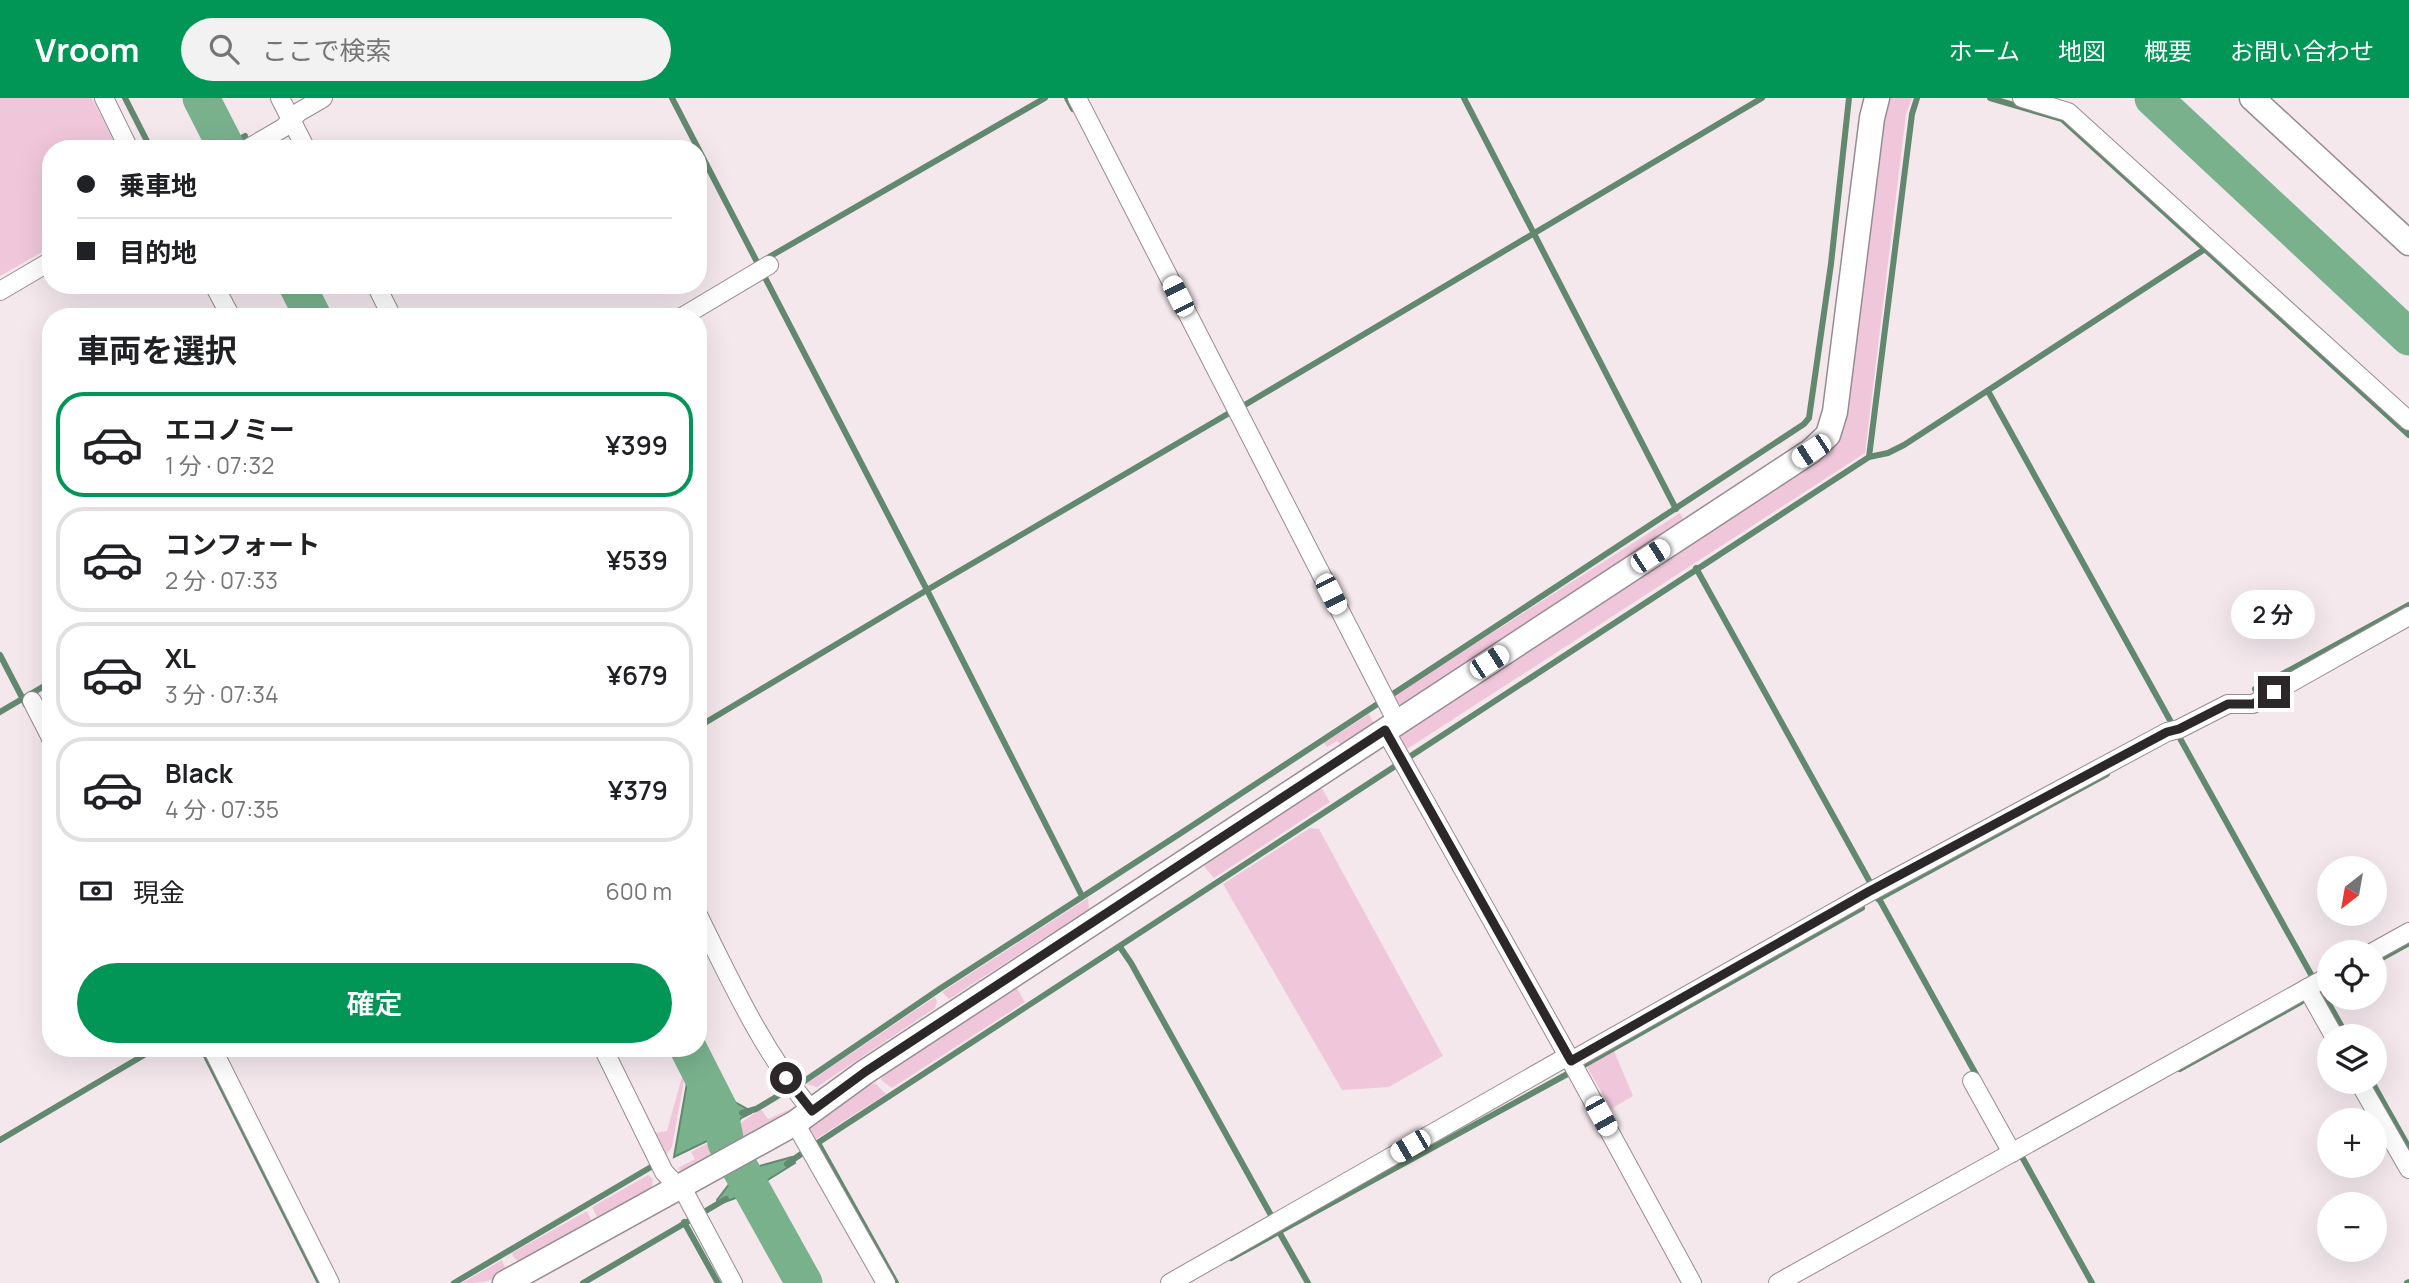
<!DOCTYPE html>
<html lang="ja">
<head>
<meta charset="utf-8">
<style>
	:root { --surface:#fff; --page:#f2f2f2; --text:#202124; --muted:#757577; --line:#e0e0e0; --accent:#019556 }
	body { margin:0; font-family:Manrope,"Noto Sans JP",sans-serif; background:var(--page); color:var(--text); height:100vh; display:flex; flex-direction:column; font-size:26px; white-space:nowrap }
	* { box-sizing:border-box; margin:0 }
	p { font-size:23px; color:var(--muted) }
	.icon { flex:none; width:38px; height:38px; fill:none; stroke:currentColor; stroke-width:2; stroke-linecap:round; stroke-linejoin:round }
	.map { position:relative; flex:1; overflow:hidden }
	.side { position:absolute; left:42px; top:210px; width:665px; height:749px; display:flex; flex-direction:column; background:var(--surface); border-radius:28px; box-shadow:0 7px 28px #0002 }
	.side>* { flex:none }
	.guide { position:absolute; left:42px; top:42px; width:665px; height:154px; border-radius:28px; box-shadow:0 7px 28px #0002; display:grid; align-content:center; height:154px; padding:0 35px; background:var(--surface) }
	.needle { width:46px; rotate:211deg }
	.controls { position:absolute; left:2317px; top:758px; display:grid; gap:14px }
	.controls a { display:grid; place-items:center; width:70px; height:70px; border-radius:50%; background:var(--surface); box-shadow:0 7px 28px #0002; font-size:35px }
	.end { position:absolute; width:32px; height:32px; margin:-16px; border:9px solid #2c282a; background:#fff; box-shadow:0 0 0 4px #fff }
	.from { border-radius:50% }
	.bubble { position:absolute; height:49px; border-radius:24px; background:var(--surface); box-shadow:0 7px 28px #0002; font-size:23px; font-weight:600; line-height:49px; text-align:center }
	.car { position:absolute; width:21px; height:42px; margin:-21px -10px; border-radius:9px; box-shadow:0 0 5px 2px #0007; background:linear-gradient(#fff 24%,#345 0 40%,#fff 0 76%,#345 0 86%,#fff 0) }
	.guide b { display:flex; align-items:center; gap:24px; height:66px; font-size:26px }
	.guide b+b { border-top:2px solid var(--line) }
	.guide i { width:18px; height:18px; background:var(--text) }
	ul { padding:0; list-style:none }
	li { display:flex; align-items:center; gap:21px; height:105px; margin:0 14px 10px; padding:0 21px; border:4px solid var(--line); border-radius:28px }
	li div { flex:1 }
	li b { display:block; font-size:26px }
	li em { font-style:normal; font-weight:600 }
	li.on { border-color:var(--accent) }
	li>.icon { width:63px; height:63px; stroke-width:1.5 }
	h2 { padding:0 35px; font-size:32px; line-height:84px }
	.pay { display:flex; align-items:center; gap:18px; height:77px; padding:0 35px; font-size:26px }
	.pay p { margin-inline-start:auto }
	.primary-button { display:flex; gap:14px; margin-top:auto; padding:14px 35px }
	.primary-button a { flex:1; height:80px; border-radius:42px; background:var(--accent); color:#fff; font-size:28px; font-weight:600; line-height:80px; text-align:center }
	header { display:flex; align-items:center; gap:42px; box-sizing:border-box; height:98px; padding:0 35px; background:var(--accent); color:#fff }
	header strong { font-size:33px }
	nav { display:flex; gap:38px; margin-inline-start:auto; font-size:24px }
	.search { width:490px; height:63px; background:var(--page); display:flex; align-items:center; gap:18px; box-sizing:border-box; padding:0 24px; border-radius:38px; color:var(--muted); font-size:26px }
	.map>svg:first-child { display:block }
</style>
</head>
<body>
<header>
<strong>Vroom</strong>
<div class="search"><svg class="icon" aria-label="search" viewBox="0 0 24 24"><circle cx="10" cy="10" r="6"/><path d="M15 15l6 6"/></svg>ここで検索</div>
<nav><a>ホーム</a><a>地図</a><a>概要</a><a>お問い合わせ</a></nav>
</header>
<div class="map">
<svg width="2409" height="1185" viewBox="0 0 2409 1185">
	<rect width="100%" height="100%" fill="#f4e8ed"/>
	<g fill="#f0c7da">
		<polygon points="0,0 92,0 118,51 51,51 51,149 0,178"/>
		<polygon points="1888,0 1912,0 1906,16 1865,355 1407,651 1399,638 1402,634 1828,352 1839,342 1844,330 1880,34"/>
		<polygon points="1680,415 1685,424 1408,603 1401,607 1396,604 1393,598"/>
		<polygon points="1369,616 1374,625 1341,647 1337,643 1327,649 1324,645"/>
		<polygon points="1319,686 1330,704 1214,780 1203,767"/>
		<polygon points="1310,730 1319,731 1443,958 1389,989 1342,992 1223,786"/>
		<polygon points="1088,800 1089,811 949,901 942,894"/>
		<polygon points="1015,887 1025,904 892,990 881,982 881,976"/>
		<polygon points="935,899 937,904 935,910 817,989 806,986"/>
		<polygon points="1614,953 1633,998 1611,1011 1587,969"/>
		<polygon points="686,972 672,1049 666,1057 655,1035 667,1033 683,975"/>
		<polygon points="875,985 886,996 813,1043 807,1028 859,992"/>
		<polygon points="761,1011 768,1021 788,1012 787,1017 740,1043 734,1037 742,1024"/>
		<polygon points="708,1045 712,1047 717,1058 686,1074 681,1073 678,1070 695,1061 691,1054"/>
		<polygon points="648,1077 653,1081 652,1088 648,1093 597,1119 592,1109"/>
		<polygon points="587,1113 591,1122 519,1163 514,1160 512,1155"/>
		<path d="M502 1162 505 1170C496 1185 479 1185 462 1185Z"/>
	</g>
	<polygon fill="#79b18d" stroke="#62886f" stroke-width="2" points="703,962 726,999 749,1012 751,1015 741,1020 731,1036 756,1069 792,1059 795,1065 763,1085 759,1088 761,1093 746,1101 744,1097 719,1106 717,1102 733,1081 714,1044 709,1042 674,1059 690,968"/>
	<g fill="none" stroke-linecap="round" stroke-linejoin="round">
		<g stroke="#62886f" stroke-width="6">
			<polyline points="125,0 151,51"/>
			<polyline points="672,0 927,492 1082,798"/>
			<polyline points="1067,0 1073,11"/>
			<polyline points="1464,0 1676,411"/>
			<polyline points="1990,0 2062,21 2409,337"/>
			<polyline points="223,51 245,38"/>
			<polyline points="769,159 1045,0"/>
			<polyline points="1988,293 2171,624"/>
			<polyline points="1243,308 1762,0"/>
			<polyline points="1869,359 1888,355 1904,347 2205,151"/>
			<polyline points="1696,470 1871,786"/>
			<polyline points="0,557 26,607"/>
			<polyline points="2255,591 2409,507"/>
			<polyline points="0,614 51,584"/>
			<polyline points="698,629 927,492 1231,314"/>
			<polyline points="2177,635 2313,880"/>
			<polyline points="44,642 51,656"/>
			<polyline points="1878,799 1978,980"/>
			<polyline points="1878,801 2107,676"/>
			<polyline points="1120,849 1131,865 1272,1119"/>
			<polyline points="2375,864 2409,845"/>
			<polyline points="2320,890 2347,938"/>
			<polyline points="202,950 320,1185"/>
			<polyline points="2180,971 2301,904"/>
			<polyline points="803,984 941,890 1181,735 1804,326 1809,320 1831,166 1849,0"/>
			<polyline points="2372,984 2409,1050"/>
			<polyline points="742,1015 756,1011 781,996"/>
			<polyline points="0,1042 156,950"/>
			<polyline points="818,1045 896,1185"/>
			<polyline points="816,1046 1869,359 1912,16 1917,0"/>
			<polyline points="2021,1057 2092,1185"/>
			<polyline points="787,1066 804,1054"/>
			<polyline points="684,1124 718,1185"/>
			<polyline points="1278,1132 1308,1185"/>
			<polyline points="1231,1160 1582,968 1862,810"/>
			<polyline points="454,1185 651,1069"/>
			<polyline points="583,1185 726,1101"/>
			<polyline points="2407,1185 2409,1184"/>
		</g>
		<g stroke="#79b18d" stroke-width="37">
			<polyline points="201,0 227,51"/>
			<polyline points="2153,0 2409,239"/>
			<polyline points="297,187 313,219"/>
			<polyline points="688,950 719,1011 726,1045 804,1185"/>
		</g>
		<g stroke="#978c91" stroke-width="20">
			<g id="street">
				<polyline points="104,0 129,51"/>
				<polyline points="280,0 306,51"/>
				<polyline points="1077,0 1397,624"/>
				<polyline points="2022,0 2068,14 2409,323"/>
				<polyline points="247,51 283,30 299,14 323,0"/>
				<polyline points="214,187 231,219"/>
				<polyline points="376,187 392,219"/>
				<polyline points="0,193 51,163"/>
				<polyline points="682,219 769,167"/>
				<polyline points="32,603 51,640"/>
				<polyline points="1385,632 1577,974 1692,1185"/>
				<path d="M698 817C731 884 764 955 812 1013"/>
				<polyline points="2373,854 2409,834"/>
				<polyline points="2307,890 2334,938"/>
				<polyline points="212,950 330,1185"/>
				<polyline points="603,950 664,1074 686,1097 733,1185"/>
				<polyline points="1571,963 1868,795 2167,634 2179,631 2228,606 2253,606 2409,518"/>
				<polyline points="1972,983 2012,1055"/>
				<polyline points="2359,984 2409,1071"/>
				<polyline points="795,1025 886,1185"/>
				<polyline points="1170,1185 1568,958"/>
				<polyline points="1778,1185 2329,878"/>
			</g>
		</g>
		<g stroke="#978c91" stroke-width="27">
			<g id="secondary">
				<polyline points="2252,0 2409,145"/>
				<polyline points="505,1185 795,1025 865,974 1811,353 1828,337 1835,314 1872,20 1877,0"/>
			</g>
		</g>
		<use href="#street" stroke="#fff" stroke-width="18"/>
		<use href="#secondary" stroke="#fff" stroke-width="24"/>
	</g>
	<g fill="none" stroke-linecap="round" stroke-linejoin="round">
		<polyline stroke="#2c282a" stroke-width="9" points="786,980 812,1013 865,974 1385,632 1571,963 1868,794 2167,634 2179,631 2228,606 2253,606 2274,594"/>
	</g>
</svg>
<div class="controls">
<a><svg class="needle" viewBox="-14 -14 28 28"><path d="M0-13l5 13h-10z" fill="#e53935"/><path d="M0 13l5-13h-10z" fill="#757577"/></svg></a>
<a><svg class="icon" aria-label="locate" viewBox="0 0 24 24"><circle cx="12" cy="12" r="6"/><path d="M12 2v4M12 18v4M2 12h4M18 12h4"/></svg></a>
<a><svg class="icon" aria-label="layers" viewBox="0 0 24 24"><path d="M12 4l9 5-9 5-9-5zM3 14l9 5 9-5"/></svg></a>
<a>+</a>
<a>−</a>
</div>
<i class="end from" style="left:786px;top:980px"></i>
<i class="end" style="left:2274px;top:594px"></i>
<div class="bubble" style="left:2231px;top:492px;width:84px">2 分</div>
<i class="car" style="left:1178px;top:198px;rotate:333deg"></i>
<i class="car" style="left:1811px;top:353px;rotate:237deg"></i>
<i class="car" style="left:1650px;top:458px;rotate:57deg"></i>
<i class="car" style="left:1331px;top:496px;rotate:153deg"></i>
<i class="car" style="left:1489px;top:564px;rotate:57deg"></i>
<i class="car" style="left:1601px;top:1018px;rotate:151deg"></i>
<i class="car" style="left:1410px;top:1048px;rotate:240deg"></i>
<div class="guide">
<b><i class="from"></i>乗車地</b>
<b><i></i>目的地</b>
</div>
<section class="side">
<h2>車両を選択</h2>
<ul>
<li class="on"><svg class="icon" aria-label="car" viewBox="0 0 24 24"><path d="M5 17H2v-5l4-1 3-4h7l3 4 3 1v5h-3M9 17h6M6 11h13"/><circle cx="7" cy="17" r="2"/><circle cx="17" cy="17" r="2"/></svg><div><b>エコノミー</b><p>1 分 · 07:32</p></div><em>¥399</em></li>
<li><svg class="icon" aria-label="car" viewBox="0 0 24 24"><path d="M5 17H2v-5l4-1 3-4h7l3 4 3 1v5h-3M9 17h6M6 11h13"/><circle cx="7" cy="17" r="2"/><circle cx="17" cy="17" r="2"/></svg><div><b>コンフォート</b><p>2 分 · 07:33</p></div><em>¥539</em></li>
<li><svg class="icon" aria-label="car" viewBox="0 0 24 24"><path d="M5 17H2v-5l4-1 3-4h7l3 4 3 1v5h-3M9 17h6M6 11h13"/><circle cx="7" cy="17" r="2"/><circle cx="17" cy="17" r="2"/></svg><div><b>XL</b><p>3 分 · 07:34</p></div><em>¥679</em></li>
<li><svg class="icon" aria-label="car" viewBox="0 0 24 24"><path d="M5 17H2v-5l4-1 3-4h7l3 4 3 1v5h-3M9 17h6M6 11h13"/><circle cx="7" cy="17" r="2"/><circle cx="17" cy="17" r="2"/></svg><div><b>Black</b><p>4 分 · 07:35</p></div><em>¥379</em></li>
</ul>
<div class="pay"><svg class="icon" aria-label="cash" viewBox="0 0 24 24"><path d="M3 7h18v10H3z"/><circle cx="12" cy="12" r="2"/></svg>現金<p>600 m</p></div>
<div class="primary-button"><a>確定</a></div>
</section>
</div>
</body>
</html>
